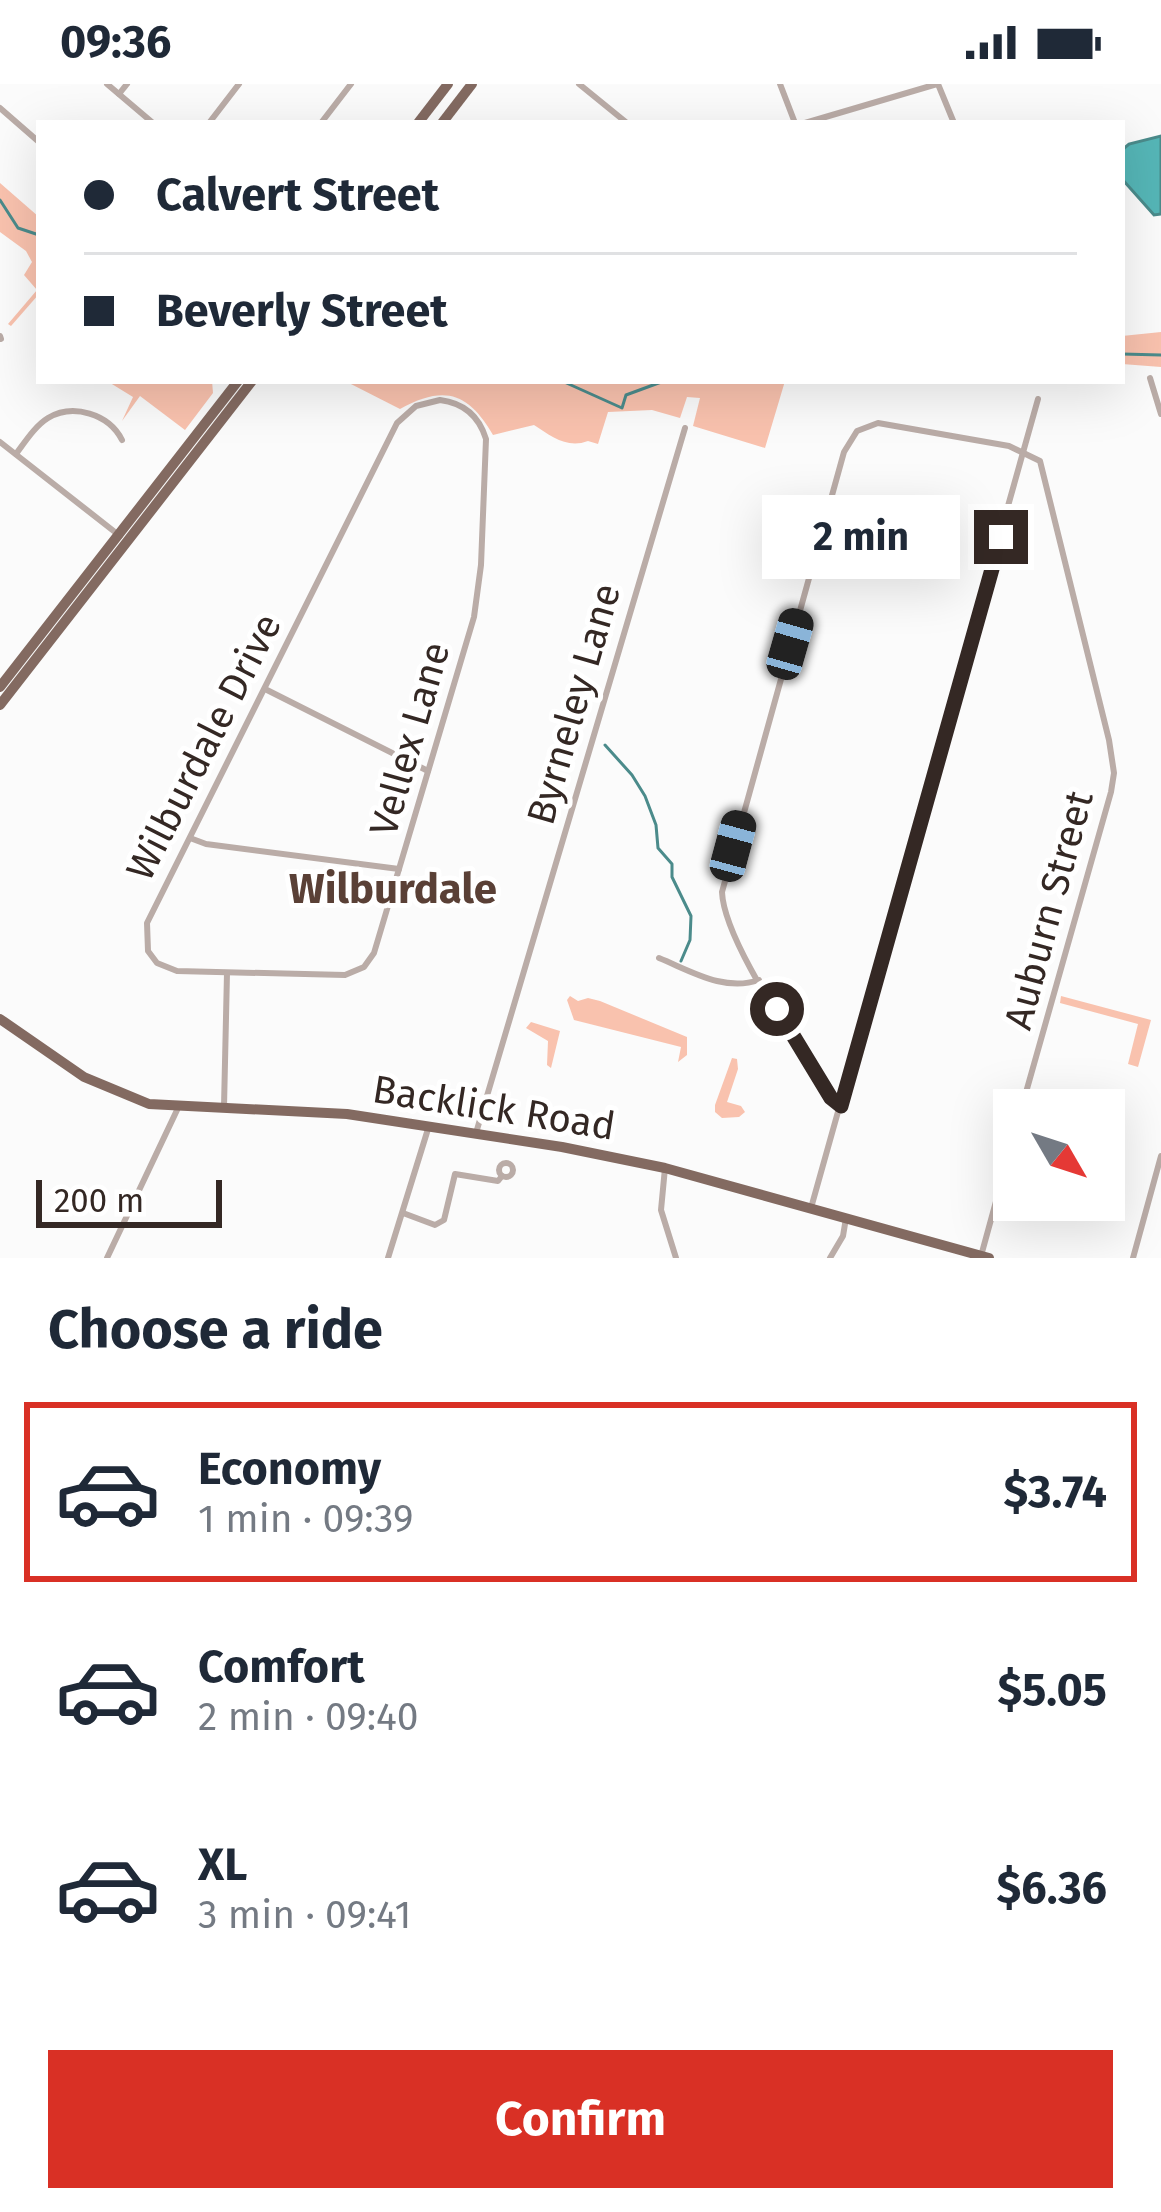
<!DOCTYPE html>
<html lang="en">
<head>
<meta charset="utf-8">
<style>
	:root { --surface:#fff; --page:#f6f6f7; --text:#1f2937; --muted:#747a83; --line:#e0e1e3; --accent:#d93025 }
	body { margin:0; font-family:"Fira Sans",sans-serif; background:var(--page); color:var(--text); height:100vh; display:flex; flex-direction:column; font-size:45px; white-space:nowrap }
	* { box-sizing:border-box; margin:0 }
	p { font-size:39px; color:var(--muted) }
	.icon { flex:none; width:66px; height:66px; fill:none; stroke:currentColor; stroke-width:2; stroke-linecap:round; stroke-linejoin:round }
	.map { position:relative; height:1174px; overflow:hidden }
	.details { display:flex; flex-direction:column; background:var(--surface); flex:1 }
	.details>* { flex:none }
	.banner { position:absolute; left:36px; top:36px; width:1089px; height:264px; border-radius:0px; box-shadow:0 12px 48px #0002; display:grid; align-content:center; height:264px; padding:0 48px; background:var(--surface) }
	.needle { width:78px; rotate:129deg }
	.fabs { position:absolute; left:993px; top:1005px; display:grid; gap:24px }
	.fabs a { display:grid; place-items:center; width:132px; height:132px; border-radius:0px; background:var(--surface); box-shadow:0 12px 48px #0002; font-size:60px }
	.scale { position:absolute; left:36px; bottom:30px; width:186px; box-sizing:border-box; padding-left:12px; border:6px solid #342824; border-top:0; font-size:33px; line-height:42px; white-space:nowrap; color:#342824; -webkit-text-stroke:9px #fff; paint-order:stroke }
	.end { position:absolute; width:54px; height:54px; margin:-27px; border:15px solid #342824; background:#fff; box-shadow:0 0 0 6px #fff }
	.from { border-radius:50% }
	.bubble { position:absolute; height:84px; border-radius:0px; background:var(--surface); box-shadow:0 12px 48px #0002; font-size:39px; font-weight:700; line-height:84px; text-align:center }
	.car { position:absolute; width:36px; height:72px; margin:-36px -18px; border-radius:15px; box-shadow:0 0 9px 3px #0007; background:linear-gradient(#222 24%,#8ab4d8 0 40%,#222 0 76%,#8ab4d8 0 86%,#222 0) }
	.banner b { display:flex; align-items:center; gap:42px; height:114px; font-size:45px }
	.banner b+b { border-top:3px solid var(--line) }
	.banner i { width:30px; height:30px; background:var(--text) }
	ul { padding:0; list-style:none }
	li { display:flex; align-items:center; gap:36px; height:180px; margin:0 24px 18px; padding:0 24px; border:6px solid transparent; border-radius:0px }
	li div { flex:1 }
	li b { display:block; font-size:45px }
	li em { font-style:normal; font-weight:700 }
	li.on { border-color:var(--accent) }
	li>.icon { width:108px; height:108px; stroke-width:1.5 }
	h2 { padding:0 48px; font-size:54px; line-height:144px }
	.action { display:flex; gap:24px; margin-top:auto; padding:24px 48px }
	.action a { flex:1; height:138px; border-radius:0px; background:var(--accent); color:#fff; font-size:48px; font-weight:700; line-height:138px; text-align:center }
	.status { display:flex; justify-content:space-between; align-items:center; height:84px; padding:0 60px; background:var(--surface); direction:ltr }
	.status svg { height:33px; fill:currentColor }
	.map>svg:first-child { display:block }
</style>
</head>
<body>
<div class="status"><b>09:36</b><svg viewBox="0 0 49 12"><path d="M0 12V9h3v3zM5 12V6h3v6zM10 12V3h3v9zM15 12V0h3v12zM26 1h20v11H26zM47 4h2v5h-2z"/></svg></div>
<div class="map">
<svg width="1161" height="1174" viewBox="0 0 1161 1174">
	<rect width="100%" height="100%" fill="#fbfbfb"/>
	<g fill="#f9c2ae">
		<polygon points="0,99 39,133 39,210 11,242 8,240 37,206 24,191 32,178 26,167 0,148"/>
		<polygon points="1161,248 1161,283 1122,280 1122,252"/>
		<polygon points="107,297 212,297 213,309 185,346 140,312 122,337 133,313"/>
		<path d="M345 297H785L765 364 693 342 700 314 687 313 680 334 652 326 608 328 598 360 588 357C567 365 551 352 534 341L493 351C468 308 444 301 400 325Z"/>
		<polygon points="570,912 578,917 588,914 600,917 687,953 687,971 678,978 681,963 574,936 567,916"/>
		<polygon points="1061,912 1151,936 1138,983 1128,980 1138,940 1060,919"/>
		<polygon points="531,938 560,947 551,984 547,981 548,957 526,944"/>
		<polygon points="732,974 737,975 738,985 727,1018 741,1022 745,1028 739,1033 722,1034 715,1028 715,1021"/>
	</g>
	<polygon fill="#55b6b7" stroke="#4b8b8b" stroke-width="3" points="1161,52 1161,130 1154,131 1122,95 1122,66 1129,60"/>
	<g fill="none" stroke-linecap="round" stroke-linejoin="round">
		<g stroke="#4b8b8b" stroke-width="3">
			<polyline points="0,116 18,144 39,151"/>
			<polyline points="1122,270 1161,271"/>
			<polyline points="206,297 225,297"/>
			<polyline points="562,297 622,324 626,311 664,297"/>
			<polyline points="605,661 632,691 645,712 656,741 658,764 672,780 672,793 691,832 690,856 681,877"/>
		</g>
		<g stroke="#baaca7" stroke-width="6">
			<polyline points="107,0 153,39"/>
			<polyline points="579,0 627,39"/>
			<polyline points="780,0 795,39"/>
			<polyline points="938,0 954,39"/>
			<polyline points="119,10 127,0"/>
			<polyline points="0,24 39,58"/>
			<polyline points="209,39 239,0"/>
			<polyline points="321,39 351,0"/>
			<polyline points="805,39 937,0"/>
			<polyline points="0,252 1,255"/>
			<polyline points="1150,294 1161,330"/>
			<path d="M440 316C464 319 479 332 486 355L481 481 474 533 374 869 364 883 345 891 177 887 157 879 148 867 147 839 397 339 416 322Z"/>
			<polyline points="0,358 120,452"/>
			<path d="M16 370C25 358 35 342 48 334 73 319 109 330 122 356"/>
			<polyline points="265,605 428,687"/>
			<polyline points="190,754 206,760 399,785"/>
			<path d="M659 874C691 887 724 908 759 896"/>
			<path d="M841 1022 823 1003C796 958 724 857 722 808L844 368 857 347 878 339 1009 362 1040 377 1109 656 1114 689 1111 708 1021 1026"/>
			<polyline points="224,1023 227,889"/>
			<polyline points="476,1049 685,344"/>
			<circle cx="506" cy="1086" r="7"/>
			<polyline points="665,1084 661,1126 676,1174"/>
			<polyline points="811,1124 1038,315"/>
			<polyline points="403,1129 435,1141 444,1136 455,1090 498,1097 502,1092"/>
			<polyline points="981,1172 1014,1052"/>
			<polyline points="107,1174 178,1024"/>
			<polyline points="388,1174 428,1045"/>
			<polyline points="830,1174 843,1152 846,1134"/>
			<polyline points="1133,1174 1161,1072"/>
		</g>
		<g stroke="#836a61" stroke-width="10">
			<polyline points="418,39 448,0"/>
			<polyline points="442,39 472,0"/>
			<polyline points="0,603 238,297"/>
			<polyline points="0,621 252,297"/>
			<polyline points="0,935 84,993 149,1020 347,1030 562,1063 665,1084 989,1174"/>
		</g>
	</g>
	<g fill="none" stroke-linecap="round" stroke-linejoin="round">
		<polyline stroke="#342824" stroke-width="15" points="777,925 831,1014 841,1022 1001,453"/>
	</g>
	<g text-anchor="middle" dominant-baseline="central" stroke-width="10" stroke-linejoin="round" paint-order="stroke">
		<g font-size="39" fill="#342824" stroke="#fff">
			<text transform="translate(574 620) rotate(-74)">Byrneley Lane</text>
			<text transform="translate(410 655) rotate(-74)">Vellex Lane</text>
			<text transform="translate(204 663) rotate(-63)">Wilburdale Drive</text>
			<text transform="translate(1049 826) rotate(-75)">Auburn Street</text>
			<text transform="translate(494 1024) rotate(9)">Backlick Road</text>
		</g>
		<g font-size="42" font-weight="bold" fill="#5a4036" stroke="#fff">
			<text x="393" y="805">Wilburdale</text>
		</g>
	</g>
</svg>
<div class="fabs">
<a><svg class="needle" viewBox="-14 -14 28 28"><path d="M0-13l5 13h-10z" fill="#e53935"/><path d="M0 13l5-13h-10z" fill="#747a83"/></svg></a>
</div>
<div class="scale">200 m</div>
<i class="end from" style="left:777px;top:925px"></i>
<i class="end" style="left:1001px;top:453px"></i>
<div class="bubble" style="left:762px;top:411px;width:198px">2 min</div>
<i class="car" style="left:790px;top:560px;rotate:16deg"></i>
<i class="car" style="left:733px;top:762px;rotate:15deg"></i>
<div class="banner">
<b><i class="from"></i>Calvert Street</b>
<b><i></i>Beverly Street</b>
</div>
</div>
<section class="details">
<h2>Choose a ride</h2>
<ul>
<li class="on"><svg class="icon" aria-label="car" viewBox="0 0 24 24"><path d="M5 17H2v-5l4-1 3-4h7l3 4 3 1v5h-3M9 17h6M6 11h13"/><circle cx="7" cy="17" r="2"/><circle cx="17" cy="17" r="2"/></svg><div><b>Economy</b><p>1 min · 09:39</p></div><em>$3.74</em></li>
<li><svg class="icon" aria-label="car" viewBox="0 0 24 24"><path d="M5 17H2v-5l4-1 3-4h7l3 4 3 1v5h-3M9 17h6M6 11h13"/><circle cx="7" cy="17" r="2"/><circle cx="17" cy="17" r="2"/></svg><div><b>Comfort</b><p>2 min · 09:40</p></div><em>$5.05</em></li>
<li><svg class="icon" aria-label="car" viewBox="0 0 24 24"><path d="M5 17H2v-5l4-1 3-4h7l3 4 3 1v5h-3M9 17h6M6 11h13"/><circle cx="7" cy="17" r="2"/><circle cx="17" cy="17" r="2"/></svg><div><b>XL</b><p>3 min · 09:41</p></div><em>$6.36</em></li>
</ul>
<div class="action"><a>Confirm</a></div>
</section>
</body>
</html>
